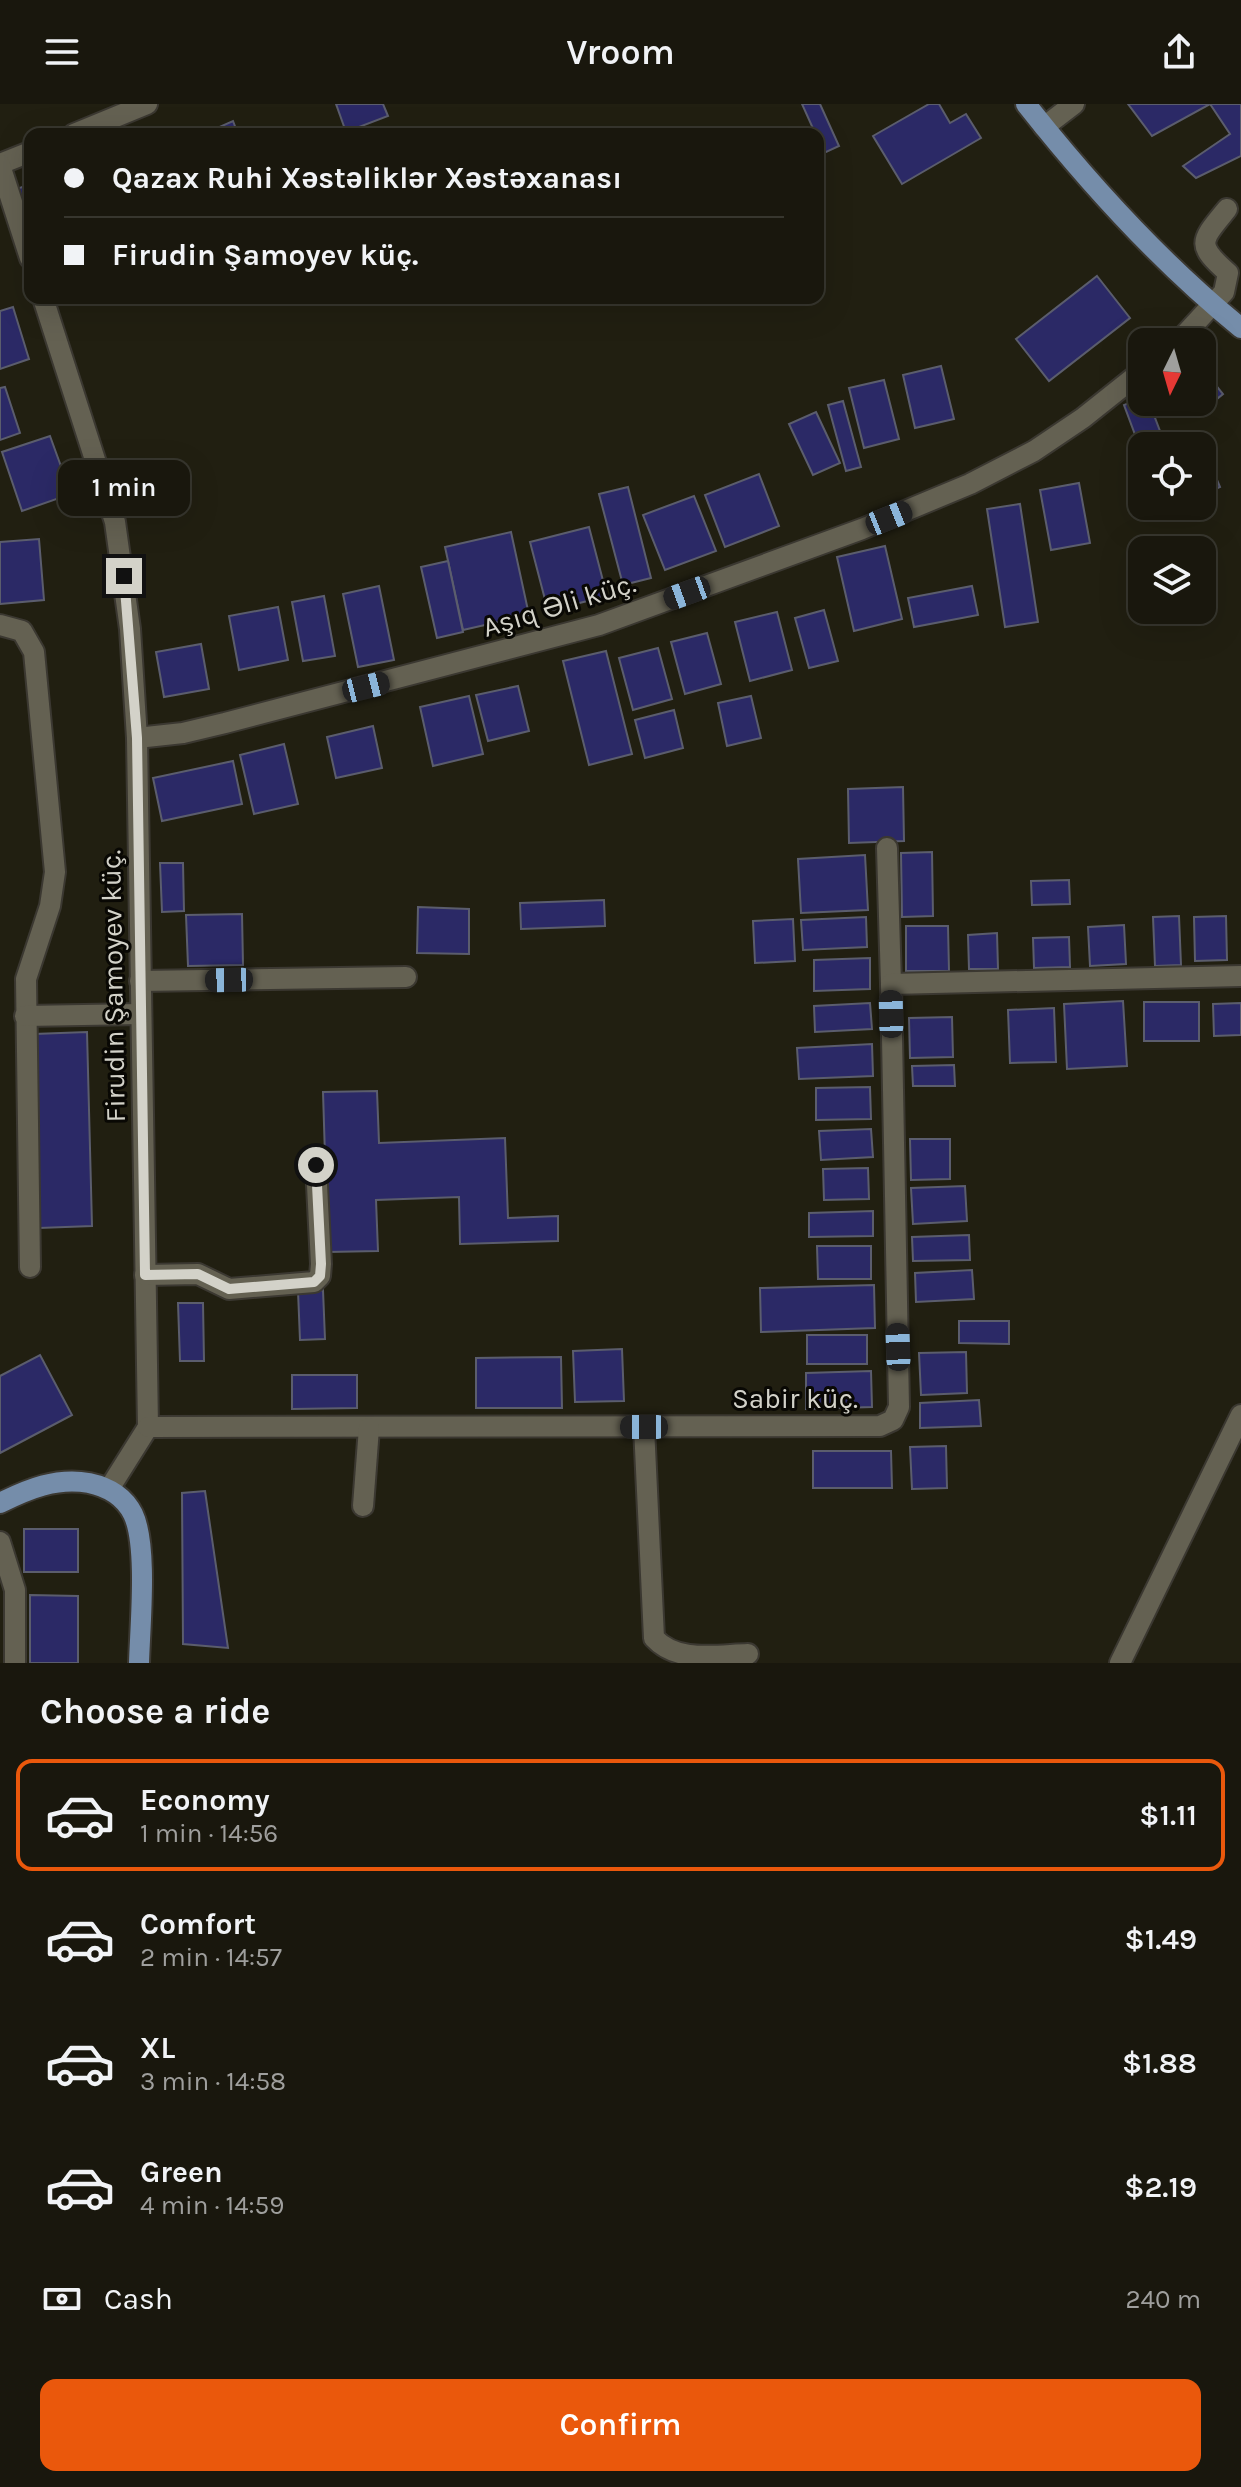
<!DOCTYPE html>
<html lang="en">
<head>
<meta charset="utf-8">
<style>
	:root { --surface:#19170d; --page:#26241b; --text:#f1f3f6; --muted:#9f9f9d; --line:#37362e; --accent:#ea580c }
	body { margin:0; font-family:Karla,sans-serif; background:var(--page); color:var(--text); height:100vh; display:flex; flex-direction:column; font-size:30px; white-space:nowrap }
	* { box-sizing:border-box; margin:0 }
	p { font-size:26px; color:var(--muted) }
	.icon { flex:none; width:44px; height:44px; fill:none; stroke:currentColor; stroke-width:2; stroke-linecap:round; stroke-linejoin:round }
	.map { position:relative; height:1559px; overflow:hidden }
	.drawer { display:flex; flex-direction:column; background:var(--surface); flex:1 }
	.drawer>* { flex:none }
	.guide { position:absolute; left:24px; top:24px; width:800px; height:176px; border-radius:16px; box-shadow:0 8px 32px #0002,0 0 0 2px var(--line); display:grid; align-content:center; height:176px; padding:0 40px; background:var(--surface) }
	.needle { width:52px; rotate:185deg }
	.buttons { position:absolute; left:1128px; top:224px; display:grid; gap:16px }
	.buttons a { display:grid; place-items:center; width:88px; height:88px; border-radius:16px; background:var(--surface); box-shadow:0 8px 32px #0002,0 0 0 2px var(--line); font-size:40px }
	.end { position:absolute; width:36px; height:36px; margin:-18px; border:10px solid #d3d2c9; background:#111; box-shadow:0 0 0 4px #111 }
	.from { border-radius:50% }
	.bubble { position:absolute; height:56px; border-radius:16px; background:var(--surface); box-shadow:0 8px 32px #0002,0 0 0 2px var(--line); font-size:26px; font-weight:600; line-height:56px; text-align:center }
	.car { position:absolute; width:24px; height:48px; margin:-24px -12px; border-radius:10px; box-shadow:0 0 6px 2px #0007; background:linear-gradient(#222 24%,#8ab4d8 0 40%,#222 0 76%,#8ab4d8 0 86%,#222 0) }
	.guide b { display:flex; align-items:center; gap:28px; height:76px; font-size:30px }
	.guide b+b { border-top:2px solid var(--line) }
	.guide i { width:20px; height:20px; background:var(--text) }
	ul { padding:0; list-style:none }
	li { display:flex; align-items:center; gap:24px; height:112px; margin:0 16px 12px; padding:0 24px; border:4px solid transparent; border-radius:16px }
	li div { flex:1 }
	li b { display:block; font-size:30px }
	li em { font-style:normal; font-weight:600 }
	li.on { border-color:var(--accent) }
	li>.icon { width:72px; height:72px; stroke-width:1.5 }
	h2 { padding:0 40px; font-size:36px; line-height:96px }
	.pay { display:flex; align-items:center; gap:20px; height:88px; padding:0 40px; font-size:30px }
	.pay p { margin-inline-start:auto }
	.button { display:flex; gap:16px; margin-top:auto; padding:16px 40px }
	.button a { flex:1; height:92px; border-radius:16px; background:var(--accent); color:#fff; font-size:32px; font-weight:600; line-height:92px; text-align:center }
	header { display:flex; justify-content:space-between; align-items:center; height:104px; padding:0 40px; background:var(--surface); font-size:36px; font-weight:600 }
	.map>svg:first-child { display:block }
</style>
</head>
<body>
<header><svg class="icon" aria-label="menu" viewBox="0 0 24 24"><path d="M4 6h16M4 12h16M4 18h16"/></svg>Vroom<svg class="icon" aria-label="share" viewBox="0 0 24 24"><path d="M12 15V3M7 8l5-5 5 5M5 13v7h14v-7"/></svg></header>
<div class="map">
<svg width="1241" height="1559" viewBox="0 0 1241 1559">
	<rect width="100%" height="100%" fill="#211f11"/>
	<g fill="#2b2966" stroke="#5b5d6d" stroke-width="2">
		<polygon points="336,0 383,0 388,12 346,28"/>
		<polygon points="802,0 820,0 839,42 824,49"/>
		<polygon points="929,0 939,0 950,19 966,10 981,34 902,80 873,32"/>
		<polygon points="1128,0 1241,0 1241,52 1196,74 1183,62 1230,30 1210,0 1152,32"/>
		<polygon points="233,17 238,30 209,30 208,28"/>
		<polygon points="30,80 30,117 17,85"/>
		<polygon points="1097,172 1130,214 1049,277 1016,235"/>
		<polygon points="13,203 29,255 0,265 0,207"/>
		<polygon points="941,262 954,315 915,324 903,271"/>
		<polygon points="1202,264 1223,290 1196,312 1185,298 1202,298"/>
		<polygon points="884,276 899,335 864,344 849,284"/>
		<polygon points="5,283 20,329 0,336 0,284"/>
		<polygon points="1142,294 1142,298 1149,298 1163,335 1140,344 1124,301"/>
		<polygon points="843,297 861,363 846,367 828,301"/>
		<polygon points="816,308 840,359 813,371 789,320"/>
		<polygon points="50,332 71,390 22,407 2,348"/>
		<polygon points="1202,340 1220,383 1202,391 1202,342 1197,342"/>
		<polygon points="759,370 779,422 725,443 705,391"/>
		<polygon points="1079,379 1090,439 1051,446 1040,386"/>
		<polygon points="628,383 651,474 623,481 599,390"/>
		<polygon points="694,392 716,447 665,466 643,411"/>
		<polygon points="1020,400 1038,518 1005,523 987,405"/>
		<polygon points="589,423 607,492 548,507 530,438"/>
		<polygon points="511,428 529,511 463,526 445,443"/>
		<polygon points="39,435 44,496 0,500 0,438"/>
		<polygon points="885,442 902,515 854,527 837,453"/>
		<polygon points="448,457 463,528 437,534 421,463"/>
		<polygon points="379,482 394,556 358,563 343,490"/>
		<polygon points="972,482 978,511 914,523 908,494"/>
		<polygon points="324,492 335,552 303,557 292,498"/>
		<polygon points="278,503 288,556 239,566 229,512"/>
		<polygon points="824,506 838,557 809,564 795,514"/>
		<polygon points="777,508 792,566 750,577 735,518"/>
		<polygon points="707,529 721,580 685,590 671,538"/>
		<polygon points="201,540 209,585 164,593 156,548"/>
		<polygon points="658,544 672,595 633,606 619,554"/>
		<polygon points="606,547 632,650 589,661 563,557"/>
		<polygon points="518,582 529,627 488,637 476,591"/>
		<polygon points="469,592 483,650 433,662 420,603"/>
		<polygon points="751,592 761,634 727,642 718,599"/>
		<polygon points="674,606 683,644 645,654 635,616"/>
		<polygon points="373,622 382,664 336,674 327,633"/>
		<polygon points="284,640 298,700 254,710 240,651"/>
		<polygon points="233,657 242,700 162,717 153,674"/>
		<polygon points="903,683 904,737 849,739 848,685"/>
		<polygon points="932,748 933,812 902,813 901,749"/>
		<polygon points="865,751 868,806 801,809 798,755"/>
		<polygon points="160,759 183,759 184,807 162,808"/>
		<polygon points="1069,776 1070,800 1032,801 1031,777"/>
		<polygon points="604,796 605,822 521,825 520,799"/>
		<polygon points="418,803 469,805 469,850 417,849"/>
		<polygon points="242,810 243,861 188,862 186,811"/>
		<polygon points="1179,812 1181,861 1155,862 1153,813"/>
		<polygon points="1226,812 1227,856 1195,857 1194,813"/>
		<polygon points="866,813 867,843 803,846 801,816"/>
		<polygon points="793,815 795,857 755,859 753,817"/>
		<polygon points="1124,821 1126,860 1090,862 1088,823"/>
		<polygon points="906,822 948,822 949,867 906,867"/>
		<polygon points="997,829 998,865 969,865 968,831"/>
		<polygon points="1069,833 1070,863 1034,864 1033,834"/>
		<polygon points="870,854 870,885 814,887 814,856"/>
		<polygon points="1123,897 1127,962 1067,965 1064,900"/>
		<rect x="1144" y="898" width="55" height="39"/>
		<polygon points="870,899 872,925 815,928 814,902"/>
		<polygon points="1241,899 1241,931 1214,932 1213,900"/>
		<polygon points="1054,904 1056,958 1010,959 1008,906"/>
		<polygon points="952,913 953,953 910,954 909,914"/>
		<polygon points="87,928 92,1122 39,1124 34,930"/>
		<polygon points="872,940 873,972 799,975 797,944"/>
		<polygon points="954,961 955,982 913,982 912,962"/>
		<polygon points="870,983 871,1015 816,1016 816,984"/>
		<polygon points="377,987 379,1039 505,1034 508,1114 558,1112 558,1137 460,1140 459,1093 376,1096 378,1147 328,1148 323,988"/>
		<polygon points="871,1025 873,1053 821,1056 819,1027"/>
		<polygon points="910,1035 950,1035 950,1075 911,1076"/>
		<polygon points="868,1064 869,1095 824,1096 823,1065"/>
		<polygon points="965,1082 967,1117 913,1120 911,1084"/>
		<polygon points="873,1107 873,1132 809,1133 809,1109"/>
		<polygon points="969,1131 970,1156 913,1157 912,1133"/>
		<polygon points="817,1142 871,1142 871,1175 818,1175"/>
		<polygon points="972,1166 974,1195 916,1198 915,1169"/>
		<polygon points="874,1181 875,1224 761,1228 760,1184"/>
		<polygon points="323,1186 325,1235 300,1236 298,1187"/>
		<polygon points="178,1199 203,1199 204,1257 180,1257"/>
		<polygon points="959,1217 1009,1217 1009,1240 959,1239"/>
		<rect x="807" y="1231" width="60" height="29"/>
		<polygon points="622,1245 624,1297 575,1298 573,1247"/>
		<polygon points="966,1248 967,1289 921,1291 919,1249"/>
		<polygon points="40,1251 72,1311 0,1349 0,1272"/>
		<polygon points="561,1253 562,1304 476,1304 476,1254"/>
		<polygon points="871,1267 872,1303 806,1305 806,1269"/>
		<polygon points="292,1271 357,1271 357,1304 292,1305"/>
		<polygon points="979,1296 981,1322 920,1324 920,1299"/>
		<polygon points="946,1342 947,1384 912,1385 910,1343"/>
		<polygon points="813,1347 891,1347 892,1384 813,1384"/>
		<polygon points="205,1387 228,1544 183,1540 182,1389"/>
		<rect x="24" y="1425" width="54" height="43"/>
		<polygon points="30,1491 78,1492 78,1559 30,1559"/>
	</g>
	<g fill="none" stroke-linecap="round" stroke-linejoin="round">
		<g stroke="#3b3831" stroke-width="24">
			<g id="minor">
				<polyline points="1044,23 1074,0"/>
				<polyline points="74,30 147,0"/>
				<polyline points="0,60 30,48"/>
				<polyline points="0,61 30,154"/>
				<polyline points="43,194 115,418 130,525 137,634 148,1323 109,1385"/>
				<path d="M1178 238 1224 188 1228 169C1195 140 1201 137 1227 105"/>
				<polyline points="0,521 22,527 34,548 55,768 50,802 26,875 30,1163"/>
				<polyline points="137,634 183,629 225,619 599,521 862,425 970,380 1034,347 1083,314 1142,267"/>
				<polyline points="887,744 891,880"/>
				<polyline points="140,877 406,873"/>
				<polyline points="25,912 141,910"/>
				<polyline points="145,1171 198,1170 229,1185 314,1178 320,1172 321,1160 316,1061"/>
				<polyline points="148,1323 880,1322 893,1316 899,1303 891,880 1241,872"/>
				<path d="M644 1323 654 1534C677 1559 715 1551 748 1550"/>
				<polyline points="363,1402 369,1324"/>
				<polyline points="0,1438 15,1486 15,1559"/>
				<polyline points="1120,1559 1241,1311"/>
			</g>
		</g>
		<g stroke="#3b3831" stroke-width="24">
			<g id="major">
				<path d="M1026 0C1090 81 1161 159 1241 224"/>
				<path d="M0 1399C28 1385 57 1373 89 1379 108 1383 124 1392 133 1410 148 1441 140 1522 139 1559"/>
			</g>
		</g>
		<use href="#minor" stroke="#646152" stroke-width="20"/>
		<use href="#major" stroke="#758daa" stroke-width="20"/>
	</g>
	<g fill="none" stroke-linecap="round" stroke-linejoin="round">
		<polyline stroke="#d3d2c9" stroke-width="10" points="124,472 137,634 145,1171 198,1170 229,1185 314,1178 320,1172 321,1160 316,1061"/>
	</g>
	<g text-anchor="middle" dominant-baseline="central" stroke-width="6" stroke-linejoin="round" paint-order="stroke">
		<g font-size="28" fill="#d3d2c9" stroke="#090804">
			<text transform="translate(559 501) rotate(-17)">Aşıq Əli küç.</text>
			<text transform="translate(113 882) rotate(-91)">Firudin Şamoyev küç.</text>
			<text x="795" y="1294">Sabir küç.</text>
		</g>
	</g>
</svg>
<div class="buttons">
<a><svg class="needle" viewBox="-14 -14 28 28"><path d="M0-13l5 13h-10z" fill="#e53935"/><path d="M0 13l5-13h-10z" fill="#9f9f9d"/></svg></a>
<a><svg class="icon" aria-label="locate" viewBox="0 0 24 24"><circle cx="12" cy="12" r="6"/><path d="M12 2v4M12 18v4M2 12h4M18 12h4"/></svg></a>
<a><svg class="icon" aria-label="layers" viewBox="0 0 24 24"><path d="M12 4l9 5-9 5-9-5zM3 14l9 5 9-5"/></svg></a>
</div>
<i class="end from" style="left:316px;top:1061px"></i>
<i class="end" style="left:124px;top:472px"></i>
<div class="bubble" style="left:58px;top:356px;width:132px">1 min</div>
<i class="car" style="left:889px;top:414px;rotate:68deg"></i>
<i class="car" style="left:687px;top:489px;rotate:250deg"></i>
<i class="car" style="left:366px;top:583px;rotate:76deg"></i>
<i class="car" style="left:229px;top:876px;rotate:269deg"></i>
<i class="car" style="left:891px;top:910px;rotate:359deg"></i>
<i class="car" style="left:898px;top:1243px;rotate:358deg"></i>
<i class="car" style="left:644px;top:1323px;rotate:270deg"></i>
<div class="guide">
<b><i class="from"></i>Qazax Ruhi Xəstəliklər Xəstəxanası</b>
<b><i></i>Firudin Şamoyev küç.</b>
</div>
</div>
<section class="drawer">
<h2>Choose a ride</h2>
<ul>
<li class="on"><svg class="icon" aria-label="car" viewBox="0 0 24 24"><path d="M5 17H2v-5l4-1 3-4h7l3 4 3 1v5h-3M9 17h6M6 11h13"/><circle cx="7" cy="17" r="2"/><circle cx="17" cy="17" r="2"/></svg><div><b>Economy</b><p>1 min · 14:56</p></div><em>$1.11</em></li>
<li><svg class="icon" aria-label="car" viewBox="0 0 24 24"><path d="M5 17H2v-5l4-1 3-4h7l3 4 3 1v5h-3M9 17h6M6 11h13"/><circle cx="7" cy="17" r="2"/><circle cx="17" cy="17" r="2"/></svg><div><b>Comfort</b><p>2 min · 14:57</p></div><em>$1.49</em></li>
<li><svg class="icon" aria-label="car" viewBox="0 0 24 24"><path d="M5 17H2v-5l4-1 3-4h7l3 4 3 1v5h-3M9 17h6M6 11h13"/><circle cx="7" cy="17" r="2"/><circle cx="17" cy="17" r="2"/></svg><div><b>XL</b><p>3 min · 14:58</p></div><em>$1.88</em></li>
<li><svg class="icon" aria-label="car" viewBox="0 0 24 24"><path d="M5 17H2v-5l4-1 3-4h7l3 4 3 1v5h-3M9 17h6M6 11h13"/><circle cx="7" cy="17" r="2"/><circle cx="17" cy="17" r="2"/></svg><div><b>Green</b><p>4 min · 14:59</p></div><em>$2.19</em></li>
</ul>
<div class="pay"><svg class="icon" aria-label="cash" viewBox="0 0 24 24"><path d="M3 7h18v10H3z"/><circle cx="12" cy="12" r="2"/></svg>Cash<p>240 m</p></div>
<div class="button"><a>Confirm</a></div>
</section>
</body>
</html>
